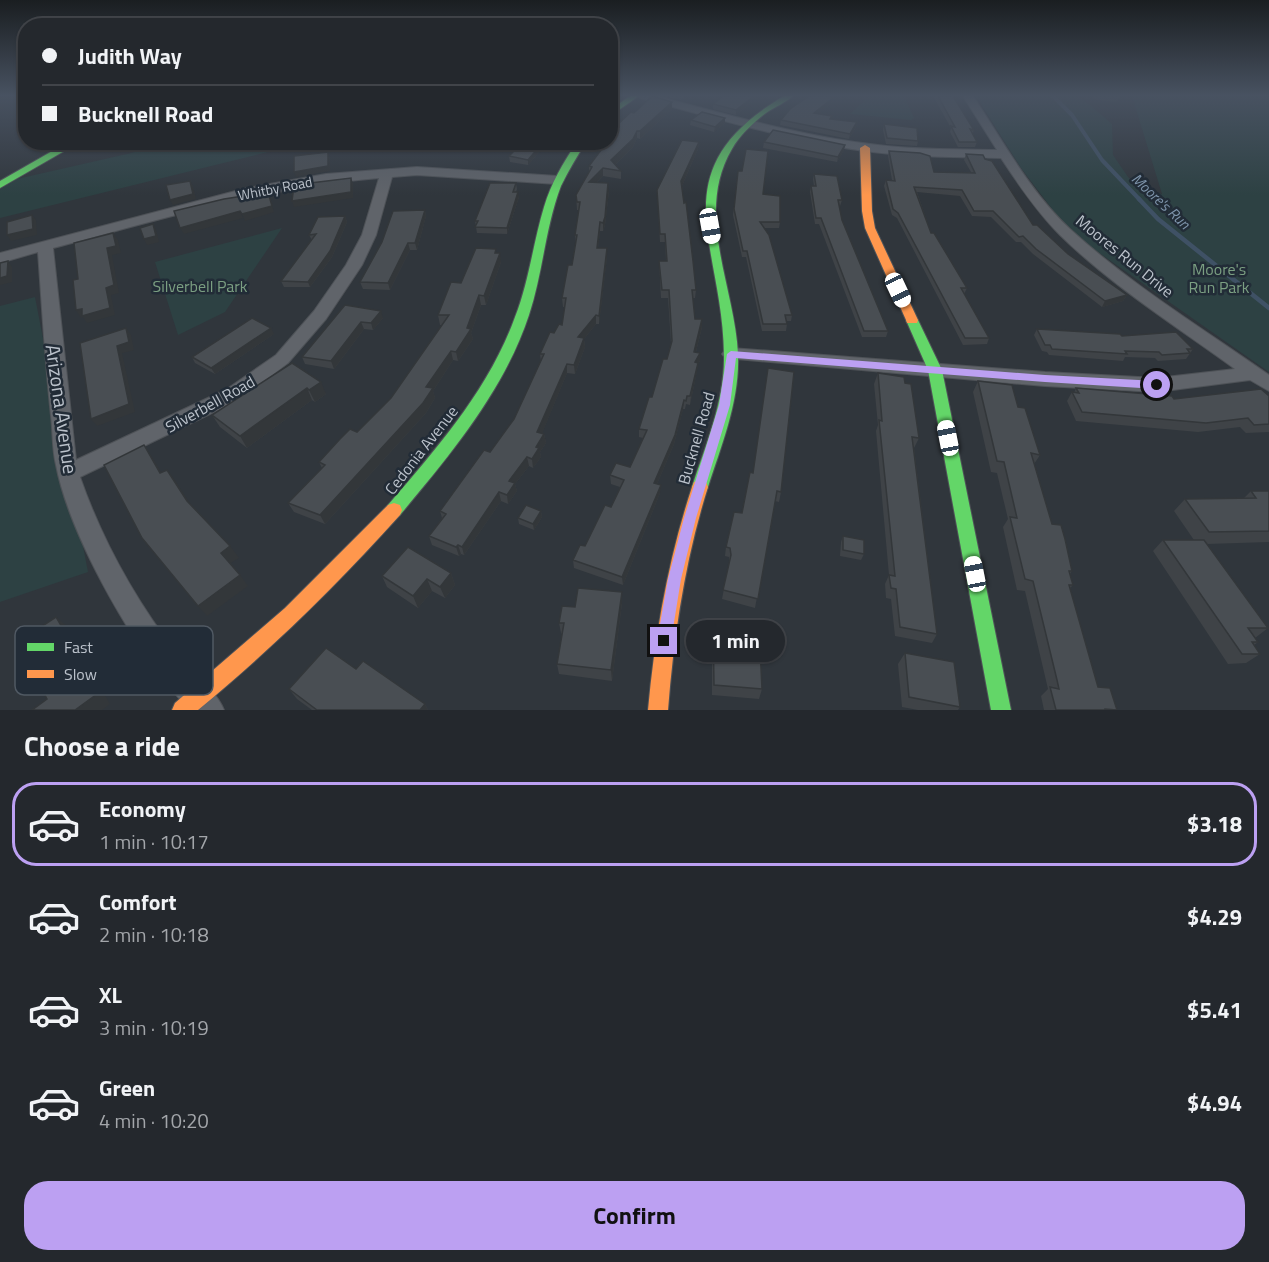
<!DOCTYPE html>
<html lang="en">
<head>
<meta charset="utf-8">
<style>
	:root { --surface:#24282d; --page:#303439; --text:#f1f3f6; --muted:#a3a6aa; --line:#414449; --accent:#bca0f2 }
	body { margin:0; font-family:"Titillium Web",sans-serif; background:var(--page); color:var(--text); height:100vh; display:flex; flex-direction:column; font-size:22px; white-space:nowrap }
	* { box-sizing:border-box; margin:0 }
	p { font-size:20px; color:var(--muted) }
	.icon { flex:none; width:33px; height:33px; fill:none; stroke:currentColor; stroke-width:2; stroke-linecap:round; stroke-linejoin:round }
	.map { position:relative; height:710px; overflow:hidden }
	.drawer { display:flex; flex-direction:column; background:var(--surface); flex:1 }
	.drawer>* { flex:none }
	.hud { position:absolute; left:18px; top:18px; width:600px; height:132px; border-radius:24px; box-shadow:0 2px 4px #0004,0 0 0 2px var(--line); display:grid; align-content:center; height:132px; padding:0 24px; background:var(--surface) }
	.end { position:absolute; width:27px; height:27px; margin:-14px; border:8px solid #bca0f2; background:#111; box-shadow:0 0 0 3px #111 }
	.from { border-radius:50% }
	.bubble { position:absolute; height:42px; border-radius:21px; background:var(--surface); box-shadow:0 2px 4px #0004,0 0 0 2px var(--line); font-size:20px; font-weight:700; line-height:42px; text-align:center }
	.car { position:absolute; width:18px; height:36px; margin:-18px -9px; border-radius:8px; box-shadow:0 0 4px 2px #0007; background:linear-gradient(#fff 24%,#345 0 40%,#fff 0 76%,#345 0 86%,#fff 0) }
	.hud b { display:flex; align-items:center; gap:21px; height:57px; font-size:22px }
	.hud b+b { border-top:2px solid var(--line) }
	.hud i { width:15px; height:15px; background:var(--text) }
	ul { padding:0; list-style:none }
	li { display:flex; align-items:center; gap:18px; height:84px; margin:0 12px 9px; padding:0 12px; border:3px solid transparent; border-radius:24px }
	li div { flex:1 }
	li b { display:block; font-size:22px }
	li em { font-style:normal; font-weight:700 }
	li.active { border-color:var(--accent) }
	li>.icon { width:54px; height:54px; stroke-width:1.5 }
	h2 { padding:0 24px; font-size:27px; line-height:72px }
	.cta { display:flex; gap:12px; margin-top:auto; padding:12px 24px }
	.cta a { flex:1; height:69px; border-radius:24px; background:var(--accent); color:#111; font-size:24px; font-weight:700; line-height:69px; text-align:center }
	.map>svg:first-child { display:block }
</style>
</head>
<body>
<div class="map">
<svg width="1269" height="710" viewBox="0 0 1269 710">
	<rect width="100%" height="100%" fill="#30363c"/>
	<g fill="#2d4143">
		<polygon points="869,96 904,96 914,118 911,120 850,114"/>
		<polygon points="976,96 1075,96 1085,101 1112,124 1113,155 1128,177 1144,191 1162,194 1132,96 1269,96 1269,372 1085,243 1055,213 1021,168"/>
		<polygon points="169,143 342,143 272,151 0,218 0,189 17,179 127,154"/>
		<polygon points="282,228 225,312 178,335 155,262"/>
		<polygon points="35,297 88,572 0,602 0,306"/>
	</g>
	<g fill="none" stroke-linecap="round" stroke-linejoin="round">
		<polyline stroke="#3f5165" stroke-width="4" points="1053,96 1072,115 1102,160 1140,200"/>
		<polyline stroke="#3f5165" stroke-width="4.5" points="1139,199 1158,219 1269,308"/>
		<g stroke="#4e5257" stroke-width="2">
			<g id="street">
				<path d="M639 96H656C729 115 803 137 878 145 918 150 957 149 997 150L963 96H973C1003 141 1030 192 1070 229 1130 284 1202 328 1269 375V391L1250 380 1157 392 1045 386 725 358 722 354 725 350 731 348 1045 372 1157 378 1235 369C1176 326 1112 286 1060 235 1037 212 1018 184 1001 158 956 157 909 157 864 151 788 140 714 118 640 98Z"/>
				<path d="M417 167 557 176 564 180 557 184 417 175 392 177 376 235 362 265 326 319 288 363 241 399 80 477C102 540 136 601 177 654 191 671 216 690 224 710H190C138 657 70 538 56 465 52 449 53 432 51 416 45 361 42 307 38 252L0 263V253L247 188 326 174ZM379 178 362 235 346 265 314 311 276 355 227 389 76 460 53 248C162 219 266 187 379 178Z"/>
			</g>
		</g>
		<g stroke="#4e5257" stroke-width="2">
			<g id="fast">
				<polygon points="630,96 639,96 610,116 610,110"/>
				<path d="M784 96H793C785 103 775 107 766 113 754 122 739 136 732 149 694 213 735 287 738 354 740 400 722 444 708 487L706 492 700 494 694 492 692 487C706 444 725 400 724 355 723 243 657 171 784 96Z"/>
				<polygon points="68,142 80,142 0,188 0,181"/>
				<path d="M577 142H586C577 157 568 171 561 186 545 228 543 273 529 315 504 391 450 455 400 515L394 517 388 515 386 510 388 505C437 448 489 389 515 317 529 282 533 243 544 207 551 183 563 163 577 142Z"/>
				<polygon points="912,316 918,320 942,370 1011,710 991,710 928,370 906,320"/>
			</g>
		</g>
		<g stroke="#4e5257" stroke-width="2">
			<g id="slow">
				<polygon points="865,145 870,148 872,211 875,228 918,320 917,323 907,323 906,320 865,228 862,211 860,148"/>
				<path d="M700 480 706 482 708 487C685 560 674 634 668 710H648C655 634 668 560 692 487L694 482Z"/>
				<path d="M394 503 400 505 402 510 400 515C337 585 271 650 198 710H172L175 703 285 608 388 505Z"/>
			</g>
		</g>
		<use href="#street" fill="#60646a" fill-rule="evenodd"/>
		<use href="#fast" fill="#63d668" fill-rule="evenodd"/>
		<use href="#slow" fill="#ff974d" fill-rule="evenodd"/>
	</g>
	<g fill="#3f4347">
		<polygon points="664,96 685,96 681,100"/>
		<polygon points="724,96 760,96 736,115 713,109 713,104"/>
		<polygon points="833,96 832,103 819,113 832,119 857,122 856,127 849,139 780,125 781,120"/>
		<polygon points="933,96 953,96 974,130 972,134 977,142 975,147 958,147 950,132 951,128"/>
		<polygon points="1091,96 1120,96 1117,102 1097,100"/>
		<polygon points="672,109 640,139 637,138 633,147 615,165 621,171 621,179 603,176 597,182 609,191 605,225 603,231 600,231 598,248 607,257 599,324 596,324 584,339 585,347 575,374 567,373 542,433 544,434 546,443 540,452 541,457 533,468 529,466 515,484 517,491 508,504 501,501 464,555 461,554 459,556 432,545 429,536 442,518 440,511 490,452 514,419 541,362 540,354 562,325 565,307 563,307 562,298 572,265 576,243 575,235 579,210 577,210 576,195 589,172 589,166 616,130 616,126 634,113"/>
		<polygon points="725,118 725,123 714,132 690,125 691,120"/>
		<polygon points="884,124 918,141 917,146 886,144 883,130"/>
		<polygon points="523,142 548,142 528,165 510,162 509,156"/>
		<polygon points="699,142 698,149 682,186 696,290 695,298 693,298 695,319 702,319 702,327 696,352 700,361 698,364 697,371 690,405 686,404 685,409 683,409 674,444 657,484 660,493 623,585 574,568 573,560 585,546 611,507 620,487 611,484 610,475 630,467 643,438 639,437 639,429 667,359 671,343 668,298 661,298 659,261 666,261 665,242 660,242 657,190"/>
		<polygon points="764,142 844,150 837,162 763,148"/>
		<polygon points="889,151 934,172 971,172 964,160 966,154 985,159 1033,225 1068,254 1127,295 1123,301 1102,307 1033,254 1021,242 1016,242 991,217 972,216 960,196 917,192 931,233 967,288 964,294 989,338 987,344 963,345 897,218 892,215 884,186 886,180 892,180 888,156"/>
		<polygon points="738,171 763,194 780,222 779,228 764,228 792,315 791,321 787,321 787,324 786,331 762,331 746,257 742,257 733,215"/>
		<polygon points="814,174 842,200 840,206 839,206 842,220 888,331 886,337 862,337 819,224 815,224 810,192 811,186 814,186 813,179"/>
		<polygon points="516,183 517,189 516,192 519,197 507,234 477,233 475,221"/>
		<polygon points="425,210 426,216 417,250 410,250 390,290 363,289 360,282"/>
		<polygon points="345,216 347,222 332,257 310,287 284,287 281,281 312,240 309,235"/>
		<polygon points="497,253 501,262 486,305 481,305 471,333 473,339 458,361 453,360 433,391 435,398 426,413 325,524 294,512 288,503 322,468 319,462 357,432 391,398 442,325 440,325 438,315 461,283"/>
		<polygon points="345,305 383,318 373,330 364,329 334,369 305,364 302,357"/>
		<polygon points="1037,329 1122,336 1193,349 1186,359 1158,361 1155,358 1125,357 1123,361 1049,355 1047,352 1042,351 1034,335"/>
		<polygon points="274,334 215,374 195,363 192,357"/>
		<polygon points="292,363 326,394 315,402 312,400 247,448 220,427 212,415"/>
		<polygon points="878,373 905,383 919,438 914,448 937,634 932,643 895,636 891,599 886,598 885,584 889,575 876,431 878,425 874,384"/>
		<polygon points="978,381 1018,407 1040,455 1034,464 1052,524 1072,571 1070,574 1073,585 1070,588 1098,687 1117,710 1044,710 1041,696 1048,689 1025,591 1017,590 1003,527 1008,519 997,473 991,472 973,392"/>
		<polygon points="1076,388 1174,399 1269,396 1269,432 1246,433 1240,427 1198,432 1076,421 1067,401 1072,392 1074,393"/>
		<polygon points="750,472 781,492 779,502 775,501 755,608 722,599 729,563 729,557 725,556 726,547 742,513"/>
		<polygon points="1251,491 1269,491 1269,542 1207,544 1268,628 1255,638 1258,642 1254,645 1260,654 1246,663 1228,664 1153,551 1163,540 1194,540 1174,511 1185,499 1244,498"/>
		<polygon points="541,511 542,517 534,530 519,524 518,518"/>
		<polygon points="843,536 864,554 861,560 840,556 841,542"/>
		<polygon points="451,573 455,585 445,598 432,591 418,608 387,587 382,576"/>
		<polygon points="622,592 622,603 612,681 559,674 557,664 562,634 561,633 559,623 575,607"/>
		<polygon points="713,623 762,689 759,699 712,695 712,633"/>
		<polygon points="905,653 960,707 958,710 918,710 902,707 898,664"/>
		<polygon points="356,669 425,704 428,710 312,710 297,699 289,689"/>
	</g>
	<g fill="#33373a">
		<polygon points="0,96 17,96 0,111"/>
		<polygon points="754,96 760,96 736,115 736,110"/>
		<polygon points="832,96 833,96 833,99 833,98 832,103 813,118 814,113"/>
		<polygon points="672,102 672,109 640,139 640,131"/>
		<polygon points="725,118 725,123 714,132 715,127"/>
		<polygon points="857,122 856,127 849,139 850,134"/>
		<polygon points="637,131 637,138 633,147 612,168 611,160"/>
		<polygon points="543,142 548,142 528,165 528,160"/>
		<polygon points="699,142 698,149 681,188 681,181"/>
		<polygon points="845,145 844,150 837,162 838,157"/>
		<polygon points="328,152 330,158 330,171 296,177 294,172"/>
		<polygon points="603,168 603,176 589,190 589,182"/>
		<polygon points="351,178 353,183 353,198 294,207 292,201"/>
		<polygon points="190,181 193,186 196,199 173,205 170,200"/>
		<polygon points="608,183 609,191 605,225 603,231 603,223"/>
		<polygon points="268,192 274,212 245,221 242,214"/>
		<polygon points="518,192 519,197 507,234 507,228"/>
		<polygon points="425,210 426,216 417,250 415,243"/>
		<polygon points="240,211 243,218 184,234 180,228"/>
		<polygon points="32,215 36,220 37,235 11,241 7,235"/>
		<polygon points="345,216 347,222 332,257 310,287 308,282"/>
		<polygon points="600,222 600,231 597,257 597,248"/>
		<polygon points="153,224 156,230 159,242 147,245 144,239"/>
		<polygon points="113,233 118,240 121,253 112,255 119,293 111,295 115,315 87,323 83,317 81,318 76,310 106,288 107,248"/>
		<polygon points="408,243 410,250 390,290 388,283"/>
		<polygon points="607,248 607,257 599,324 599,316"/>
		<polygon points="500,253 501,262 486,305 484,296"/>
		<polygon points="8,261 12,267 12,282 0,285 0,278"/>
		<polygon points="479,295 481,305 471,333 473,339 458,361 456,352 467,328"/>
		<polygon points="1127,295 1123,301 1102,307 1105,301"/>
		<polygon points="381,311 383,318 373,330 371,323"/>
		<polygon points="596,315 596,324 584,339 585,347 575,374 574,365 578,337"/>
		<polygon points="702,319 702,327 694,360 694,352"/>
		<polygon points="361,322 364,329 334,369 331,361"/>
		<polygon points="126,328 131,335 134,350 122,353 135,412 97,426 91,419 117,346"/>
		<polygon points="271,328 274,334 215,374 211,368"/>
		<polygon points="451,351 453,360 433,391 435,398 426,413 325,524 320,515 426,387"/>
		<polygon points="700,353 700,361 698,364 697,371 690,405 695,362"/>
		<polygon points="567,364 567,373 539,441 537,432"/>
		<polygon points="321,382 326,394 315,402 309,390"/>
		<polygon points="307,388 312,400 247,448 240,436"/>
		<polygon points="684,400 683,409 674,444 654,491 654,483"/>
		<polygon points="544,434 546,443 540,452 541,457 533,468 532,459 536,447"/>
		<polygon points="144,445 152,457 169,485 160,473"/>
		<polygon points="527,457 529,466 515,484 517,491 508,504 507,495 509,481"/>
		<polygon points="167,470 176,482 196,513 187,501"/>
		<polygon points="661,485 660,493 623,585 622,577"/>
		<polygon points="499,492 501,501 464,555 462,547"/>
		<polygon points="541,511 542,517 534,530 533,524"/>
		<polygon points="458,545 461,554 459,556 456,547"/>
		<polygon points="230,546 239,558 229,564 221,553"/>
		<polygon points="451,573 455,585 445,598 440,587"/>
		<polygon points="240,575 248,586 207,616 198,606"/>
		<polygon points="427,579 432,591 418,608 413,596"/>
		<polygon points="622,592 622,603 612,681 611,670"/>
		<polygon points="56,617 69,628 104,688 102,690 110,704 102,710 75,710"/>
		<polygon points="425,704 428,710 420,710"/>
	</g>
	<g fill="#494e53" stroke="#33373a" stroke-width="1.5">
		<polygon points="652,96 672,102 640,131 637,131 633,139 611,160 621,171 603,168 589,182 608,183 605,217 603,223 600,222 597,248 607,248 599,316 596,315 578,337 584,338 574,365 567,364 537,432 544,434 536,447 539,448 532,459 527,457 509,481 515,483 507,495 499,492 462,547 458,545 456,547 429,536 446,514 440,511 484,450 490,452 514,419 544,354 540,354 550,332 554,333 559,324 562,325 566,298 562,298 568,265 572,265 577,235 575,235 580,202 577,202 576,195 592,167 589,166 607,142 610,142 610,138 619,127 616,126 631,112 634,113"/>
		<polygon points="724,96 754,96 736,110 713,104"/>
		<polygon points="809,96 832,96 830,97 833,98 814,113 832,116 830,119 857,122 850,134 781,120 790,109"/>
		<polygon points="938,96 953,96 974,130 970,129 977,142 959,142 951,126 955,127"/>
		<polygon points="702,112 725,118 715,127 691,120"/>
		<polygon points="884,124 917,128 918,141 887,138"/>
		<polygon points="773,130 845,145 838,157 764,142"/>
		<polygon points="682,140 699,142 681,181 684,203 686,202 693,261 696,290 692,290 695,319 702,319 694,352 700,353 695,362 698,363 690,396 687,396 686,401 684,400 675,435 654,483 661,485 622,577 573,560 580,545 585,546 605,505 611,507 624,480 610,475 616,463 630,467 647,430 639,429 649,397 652,397 663,359 667,359 672,341 669,290 662,290 659,261 667,261 665,234 660,234 657,190"/>
		<polygon points="523,142 543,142 528,160 509,156"/>
		<polygon points="746,149 768,151 763,194 780,196 780,222 760,222 769,235 792,315 785,315 787,324 763,324 747,251 743,251 734,209 738,171 742,171"/>
		<polygon points="889,151 920,153 930,156 934,172 975,173 966,154 983,155 985,159 992,161 1033,225 1037,225 1068,254 1127,295 1105,301 1036,249 1023,236 1019,237 993,211 974,211 962,190 914,187 931,233 934,233 967,288 961,288 989,338 965,338 898,213 893,209 886,180 895,181"/>
		<polygon points="328,152 328,166 294,172 294,156"/>
		<polygon points="814,174 837,176 842,200 838,200 842,220 888,331 864,331 821,218 816,218 811,186 816,186"/>
		<polygon points="351,178 351,192 292,201 294,185"/>
		<polygon points="190,181 193,194 170,200 166,185"/>
		<polygon points="490,183 516,183 513,192 518,192 507,228 475,227 478,221 475,221"/>
		<polygon points="268,192 272,206 242,214 240,211 180,228 174,211 224,199"/>
		<polygon points="425,210 415,243 408,243 388,283 360,282 382,242 393,211"/>
		<polygon points="32,215 33,229 7,235 7,222"/>
		<polygon points="345,216 330,251 308,282 281,281 316,234 309,235 318,217"/>
		<polygon points="153,224 156,236 144,239 140,228"/>
		<polygon points="113,233 116,246 107,248 114,285 106,288 110,308 82,316 82,309 76,310 73,280 78,279 74,243"/>
		<polygon points="476,248 496,249 495,253 500,253 484,296 479,295 467,328 471,329 456,352 451,351 426,387 433,388 423,403 320,515 288,503 325,465 319,462 340,439 350,429 357,432 391,398 449,315 438,315 451,282 461,283"/>
		<polygon points="8,261 7,276 0,278 0,263"/>
		<polygon points="345,305 381,311 371,323 361,322 331,361 302,357"/>
		<polygon points="252,318 271,328 211,368 192,357"/>
		<polygon points="126,328 129,342 117,346 129,404 91,419 80,343"/>
		<polygon points="1037,329 1120,334 1122,336 1176,332 1193,349 1187,349 1190,353 1162,355 1159,352 1125,351 1127,354 1052,349 1050,345 1045,345"/>
		<polygon points="292,363 321,382 309,390 307,388 240,436 212,415"/>
		<polygon points="768,368 794,372 781,492 777,491 758,599 723,590 731,555 730,548 726,547 734,512 742,513 750,472 753,473"/>
		<polygon points="878,373 904,377 905,383 911,384 919,438 912,437 937,634 900,627 896,589 891,588 889,575 895,576 879,420 882,421"/>
		<polygon points="978,381 1012,385 1018,407 1025,408 1040,455 1031,453 1052,524 1061,525 1065,539 1072,571 1069,571 1073,585 1069,585 1098,687 1110,688 1117,710 1105,709 1105,710 1056,710 1050,687 1059,689 1057,680 1033,581 1025,579 1010,517 1017,518 1004,462 997,461"/>
		<polygon points="1076,388 1172,396 1174,399 1261,389 1269,396 1269,424 1254,425 1248,418 1206,423 1082,412 1072,392 1079,393"/>
		<polygon points="144,445 160,473 167,470 187,501 230,546 221,553 240,575 198,606 142,538 104,465"/>
		<polygon points="1251,491 1269,491 1269,531 1209,532 1185,499 1256,498"/>
		<polygon points="526,505 541,511 533,524 518,518"/>
		<polygon points="843,536 864,540 864,554 843,550"/>
		<polygon points="1163,540 1204,540 1268,628 1248,628 1258,642 1252,642 1260,654 1242,654"/>
		<polygon points="408,547 451,573 440,587 427,579 413,596 382,576"/>
		<polygon points="578,588 622,592 611,670 557,664 564,623 559,623 562,606 575,607"/>
		<polygon points="56,617 91,678 89,680 97,694 75,710 32,710 47,699 18,642"/>
		<polygon points="713,623 759,626 762,689 714,685"/>
		<polygon points="326,648 356,669 363,661 425,704 420,710 317,710 289,689"/>
		<polygon points="905,653 954,662 960,707 909,697"/>
	</g>
	<linearGradient id="sky" x2="0" y2="1"><stop stop-color="#1a1e21"/><stop offset="0.49" stop-color="#485261"/><stop offset="1" stop-color="#485261" stop-opacity="0"/></linearGradient>
	<rect width="1269" height="195" fill="url(#sky)"/>
	<polygon fill="#bca0f2" points="731,351 1045,375 1157,381 1162,385 1157,389 1045,382 736,358 730,405 696,518 681,579 671,641 669,646 664,648 659,646 657,641 668,579 684,518 719,405 727,354"/>
	<g text-anchor="middle" dominant-baseline="central" stroke-width="5" stroke-linejoin="round" paint-order="stroke">
		<g font-size="14" fill="#bbc2cb" stroke="#222c37">
			<text transform="translate(275 188) rotate(-11)">Whitby Road</text>
		</g>
		<g font-size="15" font-style="italic" fill="#7e94ab" stroke="#222c37">
			<text transform="translate(1161 201) rotate(43)">Moore's Run</text>
		</g>
		<g font-size="16" fill="#bbc2cb" stroke="#222c37">
			<text transform="translate(1125 256) rotate(39)">Moores Run Drive</text>
			<text transform="translate(210 404) rotate(-29)">Silverbell Road</text>
			<text transform="translate(696 438) rotate(-74)">Bucknell Road</text>
			<text transform="translate(421 450) rotate(-52)">Cedonia Avenue</text>
		</g>
		<g font-size="16" fill="#7b9f82" stroke="#222c37">
			<text x="1219" y="269">Moore's<tspan x="1219" dy="18">Run Park</tspan></text>
			<text x="200" y="286">Silverbell Park</text>
		</g>
		<g font-size="20" fill="#bbc2cb" stroke="#222c37">
			<text transform="translate(62 409) rotate(82)">Arizona Avenue</text>
		</g>
	</g>
	<rect x="15" y="626" width="198" height="69" rx="9" fill="#222c37" stroke="#505963" stroke-width="1.5"/>
	<rect x="27" y="643" width="27" height="8" fill="#63d668"/>
	<rect x="27" y="670" width="27" height="8" fill="#ff974d"/>
	<g font-size="16" fill="#bbc2cb">
		<text x="64" y="653">Fast</text>
		<text x="64" y="680">Slow</text>
	</g>
</svg>
<i class="end from" style="left:1157px;top:385px"></i>
<i class="end" style="left:664px;top:641px"></i>
<div class="bubble" style="left:686px;top:620px;width:99px">1 min</div>
<i class="car" style="left:710px;top:226px;rotate:170deg"></i>
<i class="car" style="left:898px;top:290px;rotate:155deg"></i>
<i class="car" style="left:948px;top:438px;rotate:349deg"></i>
<i class="car" style="left:975px;top:574px;rotate:349deg"></i>
<div class="hud">
<b><i class="from"></i>Judith Way</b>
<b><i></i>Bucknell Road</b>
</div>
</div>
<section class="drawer">
<h2>Choose a ride</h2>
<ul>
<li class="active"><svg class="icon" aria-label="car" viewBox="0 0 24 24"><path d="M5 17H2v-5l4-1 3-4h7l3 4 3 1v5h-3M9 17h6M6 11h13"/><circle cx="7" cy="17" r="2"/><circle cx="17" cy="17" r="2"/></svg><div><b>Economy</b><p>1 min · 10:17</p></div><em>$3.18</em></li>
<li><svg class="icon" aria-label="car" viewBox="0 0 24 24"><path d="M5 17H2v-5l4-1 3-4h7l3 4 3 1v5h-3M9 17h6M6 11h13"/><circle cx="7" cy="17" r="2"/><circle cx="17" cy="17" r="2"/></svg><div><b>Comfort</b><p>2 min · 10:18</p></div><em>$4.29</em></li>
<li><svg class="icon" aria-label="car" viewBox="0 0 24 24"><path d="M5 17H2v-5l4-1 3-4h7l3 4 3 1v5h-3M9 17h6M6 11h13"/><circle cx="7" cy="17" r="2"/><circle cx="17" cy="17" r="2"/></svg><div><b>XL</b><p>3 min · 10:19</p></div><em>$5.41</em></li>
<li><svg class="icon" aria-label="car" viewBox="0 0 24 24"><path d="M5 17H2v-5l4-1 3-4h7l3 4 3 1v5h-3M9 17h6M6 11h13"/><circle cx="7" cy="17" r="2"/><circle cx="17" cy="17" r="2"/></svg><div><b>Green</b><p>4 min · 10:20</p></div><em>$4.94</em></li>
</ul>
<div class="cta"><a>Confirm</a></div>
</section>
</body>
</html>
